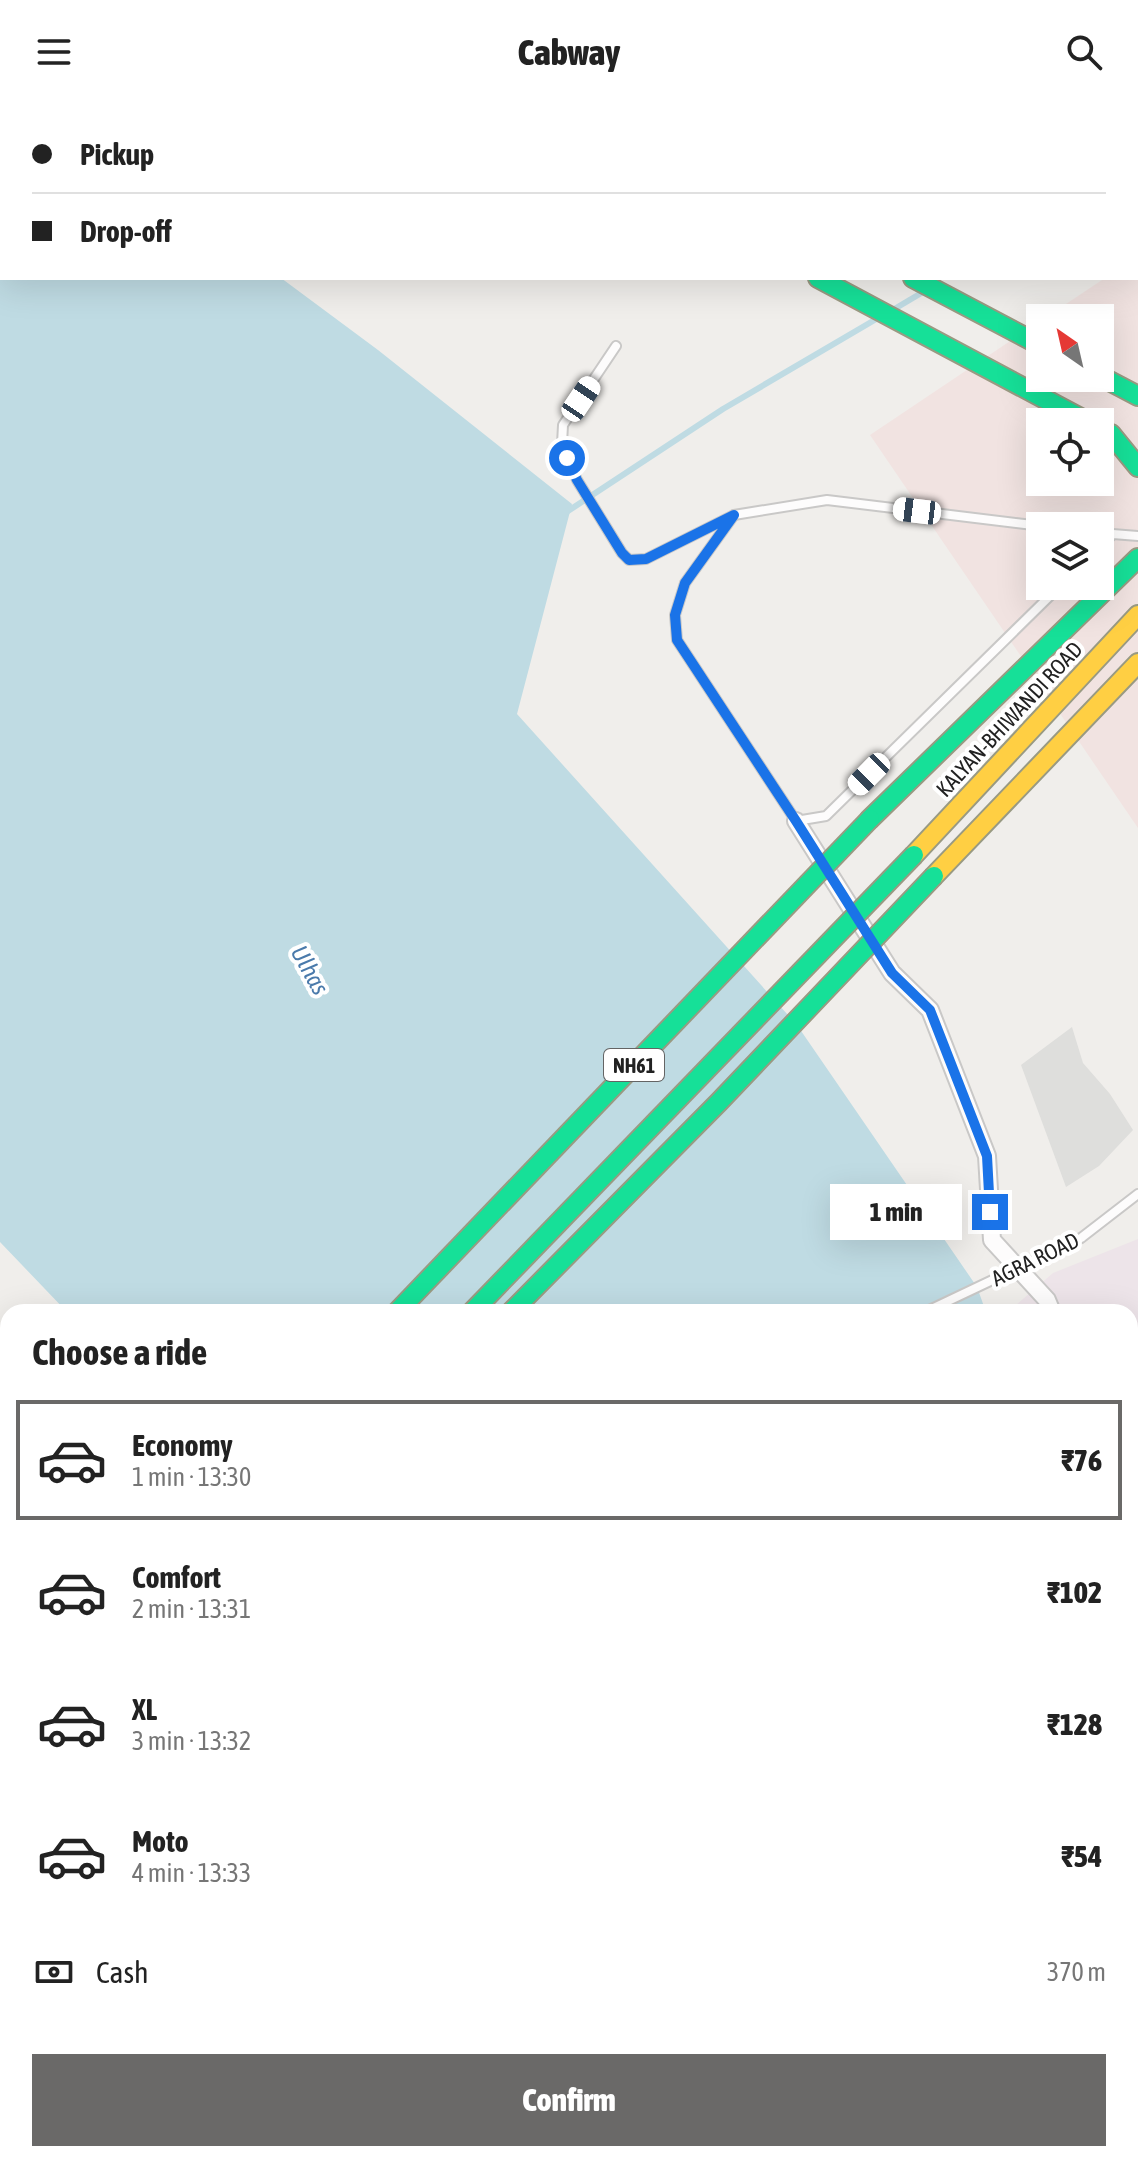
<!DOCTYPE html>
<html lang="en">
<head>
<meta charset="utf-8">
<style>
	:root { --surface:#fff; --page:#f6f6f6; --text:#222; --muted:#767676; --line:#e0e0e0; --accent:#6a6968 }
	body { margin:0; font-family:"Asap Condensed",sans-serif; background:var(--page); color:var(--text); height:100vh; display:flex; flex-direction:column; font-size:30px; white-space:nowrap }
	* { box-sizing:border-box; margin:0 }
	p { font-size:26px; color:var(--muted) }
	.icon { flex:none; width:44px; height:44px; fill:none; stroke:currentColor; stroke-width:2; stroke-linecap:round; stroke-linejoin:round }
	.map { position:relative; flex:1; overflow:hidden }
	.drawer { position:absolute; left:0px; top:1200px; width:1138px; height:858px; display:flex; flex-direction:column; background:var(--surface); border-radius:24px 24px 0 0; box-shadow:0 8px 32px #0002 }
	.drawer>* { flex:none }
	.top-card { position:absolute; left:0px; top:0px; width:1138px; height:176px; box-shadow:0 8px 32px #0002; display:grid; align-content:center; height:176px; padding:0 32px; background:var(--surface) }
	.needle { width:52px; rotate:326deg }
	.buttons { position:absolute; left:1026px; top:200px; display:grid; gap:16px }
	.buttons a { display:grid; place-items:center; width:88px; height:88px; border-radius:0px; background:var(--surface); box-shadow:0 8px 32px #0002; font-size:40px }
	.end { position:absolute; width:36px; height:36px; margin:-18px; border:10px solid #1a73e8; background:#fff; box-shadow:0 0 0 4px #fff }
	.from { border-radius:50% }
	.bubble { position:absolute; height:56px; border-radius:0px; background:var(--surface); box-shadow:0 8px 32px #0002; font-size:26px; font-weight:800; line-height:56px; text-align:center }
	.car { position:absolute; width:24px; height:48px; margin:-24px -12px; border-radius:10px; box-shadow:0 0 6px 2px #0007; background:linear-gradient(#fff 24%,#345 0 40%,#fff 0 76%,#345 0 86%,#fff 0) }
	.top-card b { display:flex; align-items:center; gap:28px; height:76px; font-size:30px }
	.top-card b+b { border-top:2px solid var(--line) }
	.top-card i { width:20px; height:20px; background:var(--text) }
	ul { padding:0; list-style:none }
	li { display:flex; align-items:center; gap:24px; height:120px; margin:0 16px 12px; padding:0 16px; border:4px solid transparent; border-radius:0px }
	li div { flex:1 }
	li b { display:block; font-size:30px }
	li em { font-style:normal; font-weight:800 }
	li.active { border-color:var(--accent) }
	li>.icon { width:72px; height:72px; stroke-width:1.5 }
	h2 { padding:0 32px; font-size:36px; line-height:96px }
	.pay { display:flex; align-items:center; gap:20px; height:88px; padding:0 32px; font-size:30px }
	.pay p { margin-inline-start:auto }
	.primary-button { display:flex; gap:16px; margin-top:auto; padding:16px 32px }
	.primary-button a { flex:1; height:92px; border-radius:0px; background:var(--accent); color:#fff; font-size:32px; font-weight:800; line-height:92px; text-align:center }
	header { display:flex; justify-content:space-between; align-items:center; height:104px; padding:0 32px; background:var(--surface); font-size:36px; font-weight:800 }
	.map>svg:first-child { display:block }
</style>
</head>
<body>
<header><svg class="icon" aria-label="menu" viewBox="0 0 24 24"><path d="M4 6h16M4 12h16M4 18h16"/></svg>Cabway<svg class="icon" aria-label="search" viewBox="0 0 24 24"><circle cx="10" cy="10" r="6"/><path d="M15 15l6 6"/></svg></header>
<div class="map">
<svg width="1138" height="2057" viewBox="0 0 1138 2057">
	<rect width="100%" height="100%" fill="#f0eeeb"/>
	<path fill="#f1e3e1" fill-rule="evenodd" d="M1138 152V724L870 331 1040 217V274H1100V214H1045L1105 174H1136ZM1040 318H1100V378H1040ZM1040 422H1100V482H1040Z"/>
	<polygon fill="#ede4e9" points="1138,1135 1138,1686 1130,1665 1130,1208 1008,1208 1053,1169"/>
	<polygon fill="#dededc" points="1072,923 1083,959 1110,990 1133,1026 1099,1062 1066,1083 1021,961"/>
	<polygon fill="#d9d9cd" points="89,0 590,0 589,2"/>
	<g fill="#bfdbe3">
		<polygon points="0,0 12,2 2,2 2,174 281,174 378,246 572,400 517,610 797,921 977,1183 986,1208 67,1208 0,1138"/>
		<polygon points="1130,1603 1138,1625 1138,2057 758,2057 753,2050 1130,2050"/>
	</g>
	<g fill="none" stroke-linecap="round" stroke-linejoin="round">
		<g stroke="#bfdbe3" stroke-width="6">
			<polyline points="1136,64 1138,62"/>
			<polyline points="891,207 923,188"/>
			<polyline points="565,409 723,305 878,214"/>
		</g>
		<g stroke="#c9c8c7" stroke-width="12">
			<g id="lane">
				<polyline points="570,0 574,2"/>
				<polyline points="633,0 636,2"/>
				<polyline points="643,2 644,0"/>
				<polyline points="684,2 685,0"/>
				<polyline points="616,242 563,321 562,340 577,376 622,449 629,456 646,455 734,411 827,396 1041,422"/>
				<polyline points="734,411 685,479 675,511 677,536 796,717 826,712 1060,482"/>
				<polyline points="1100,429 1138,432"/>
				<polyline points="1100,443 1112,431"/>
				<polyline points="1081,1134 1138,1090"/>
			</g>
		</g>
		<g stroke="#c9c8c7" stroke-width="20">
			<g id="street">
				<polyline points="796,717 892,869 930,906 987,1052 992,1136 1047,1196 1052,1208"/>
				<polyline points="1130,1382 1138,1395"/>
				<polyline points="0,1454 8,1450"/>
				<polyline points="0,1557 8,1550"/>
				<polyline points="0,1693 8,1689"/>
				<polyline points="0,1883 8,1882"/>
				<polyline points="0,1972 8,1969"/>
				<polyline points="340,2050 344,2057"/>
			</g>
		</g>
		<g stroke="#999a82" stroke-width="22">
			<g id="fast">
				<polyline points="818,174 1088,318"/>
				<polyline points="913,174 1040,241"/>
				<polyline points="1100,272 1138,292"/>
				<polyline points="1111,330 1138,363"/>
				<polyline points="870,715 1138,454"/>
				<polyline points="0,1608 8,1600"/>
			</g>
		</g>
		<g stroke="#999a82" stroke-width="22">
			<g id="slow">
				<polyline points="914,751 1138,511"/>
				<polyline points="934,772 1138,559"/>
				<polyline points="0,1652 8,1646"/>
			</g>
		</g>
		<use href="#lane" stroke="#fdfcfc" stroke-width="8"/>
		<use href="#street" stroke="#fdfcfc" stroke-width="16"/>
		<use href="#fast" stroke="#16e098" stroke-width="18"/>
		<use href="#slow" stroke="#ffcf43" stroke-width="18"/>
		<g stroke="#c9c8c7" stroke-width="12" stroke-linecap="butt">
			<polyline id="lane-bridge" points="925,1208 1081,1134"/>
		</g>
		<g stroke="#999a82" stroke-width="22" stroke-linecap="butt">
			<g id="fast-bridge">
				<polyline points="397,1208 870,715"/>
				<polyline points="472,1208 914,751"/>
				<polyline points="511,1208 719,998 934,772"/>
			</g>
		</g>
		<use href="#lane-bridge" stroke="#fdfcfc" stroke-width="8"/>
		<use href="#fast-bridge" stroke="#16e098" stroke-width="18"/>
	</g>
	<g fill="none" stroke-linecap="round" stroke-linejoin="round">
		<polyline stroke="#1a73e8" stroke-width="10" points="567,354 577,376 622,449 629,456 646,455 734,411 685,479 675,511 677,536 796,717 892,869 930,906 987,1052 990,1108"/>
	</g>
	<g text-anchor="middle" dominant-baseline="central" stroke-width="8" stroke-linejoin="round" paint-order="stroke">
		<rect fill="#fff" stroke="#646464" stroke-width="2" x="604" y="945" width="60" height="32" rx="6"/>
		<g font-size="20" font-weight="bold" fill="#222">
			<text x="634" y="961">NH61</text>
		</g>
		<g font-size="22" fill="#222" stroke="#fff">
			<text transform="translate(1009 615) rotate(-47)">KALYAN-BHIWANDI ROAD</text>
			<text transform="translate(1035 1155) rotate(-26)">AGRA ROAD</text>
		</g>
		<g font-size="24" font-style="italic" fill="#4a7aab" stroke="#fff">
			<text transform="translate(310 866) rotate(61)">Ulhas</text>
		</g>
	</g>
</svg>
<div class="buttons">
<a><svg class="needle" viewBox="-14 -14 28 28"><path d="M0-13l5 13h-10z" fill="#e53935"/><path d="M0 13l5-13h-10z" fill="#767676"/></svg></a>
<a><svg class="icon" aria-label="locate" viewBox="0 0 24 24"><circle cx="12" cy="12" r="6"/><path d="M12 2v4M12 18v4M2 12h4M18 12h4"/></svg></a>
<a><svg class="icon" aria-label="layers" viewBox="0 0 24 24"><path d="M12 4l9 5-9 5-9-5zM3 14l9 5 9-5"/></svg></a>
</div>
<i class="end from" style="left:567px;top:354px"></i>
<i class="end" style="left:990px;top:1108px"></i>
<div class="bubble" style="left:830px;top:1080px;width:132px">1 min</div>
<i class="car" style="left:581px;top:295px;rotate:34deg"></i>
<i class="car" style="left:917px;top:407px;rotate:277deg"></i>
<i class="car" style="left:869px;top:670px;rotate:225deg"></i>
<div class="top-card">
<b><i class="from"></i>Pickup</b>
<b><i></i>Drop-off</b>
</div>
<section class="drawer">
<h2>Choose a ride</h2>
<ul>
<li class="active"><svg class="icon" aria-label="car" viewBox="0 0 24 24"><path d="M5 17H2v-5l4-1 3-4h7l3 4 3 1v5h-3M9 17h6M6 11h13"/><circle cx="7" cy="17" r="2"/><circle cx="17" cy="17" r="2"/></svg><div><b>Economy</b><p>1 min · 13:30</p></div><em>₹76</em></li>
<li><svg class="icon" aria-label="car" viewBox="0 0 24 24"><path d="M5 17H2v-5l4-1 3-4h7l3 4 3 1v5h-3M9 17h6M6 11h13"/><circle cx="7" cy="17" r="2"/><circle cx="17" cy="17" r="2"/></svg><div><b>Comfort</b><p>2 min · 13:31</p></div><em>₹102</em></li>
<li><svg class="icon" aria-label="car" viewBox="0 0 24 24"><path d="M5 17H2v-5l4-1 3-4h7l3 4 3 1v5h-3M9 17h6M6 11h13"/><circle cx="7" cy="17" r="2"/><circle cx="17" cy="17" r="2"/></svg><div><b>XL</b><p>3 min · 13:32</p></div><em>₹128</em></li>
<li><svg class="icon" aria-label="car" viewBox="0 0 24 24"><path d="M5 17H2v-5l4-1 3-4h7l3 4 3 1v5h-3M9 17h6M6 11h13"/><circle cx="7" cy="17" r="2"/><circle cx="17" cy="17" r="2"/></svg><div><b>Moto</b><p>4 min · 13:33</p></div><em>₹54</em></li>
</ul>
<div class="pay"><svg class="icon" aria-label="cash" viewBox="0 0 24 24"><path d="M3 7h18v10H3z"/><circle cx="12" cy="12" r="2"/></svg>Cash<p>370 m</p></div>
<div class="primary-button"><a>Confirm</a></div>
</section>
</div>
</body>
</html>
